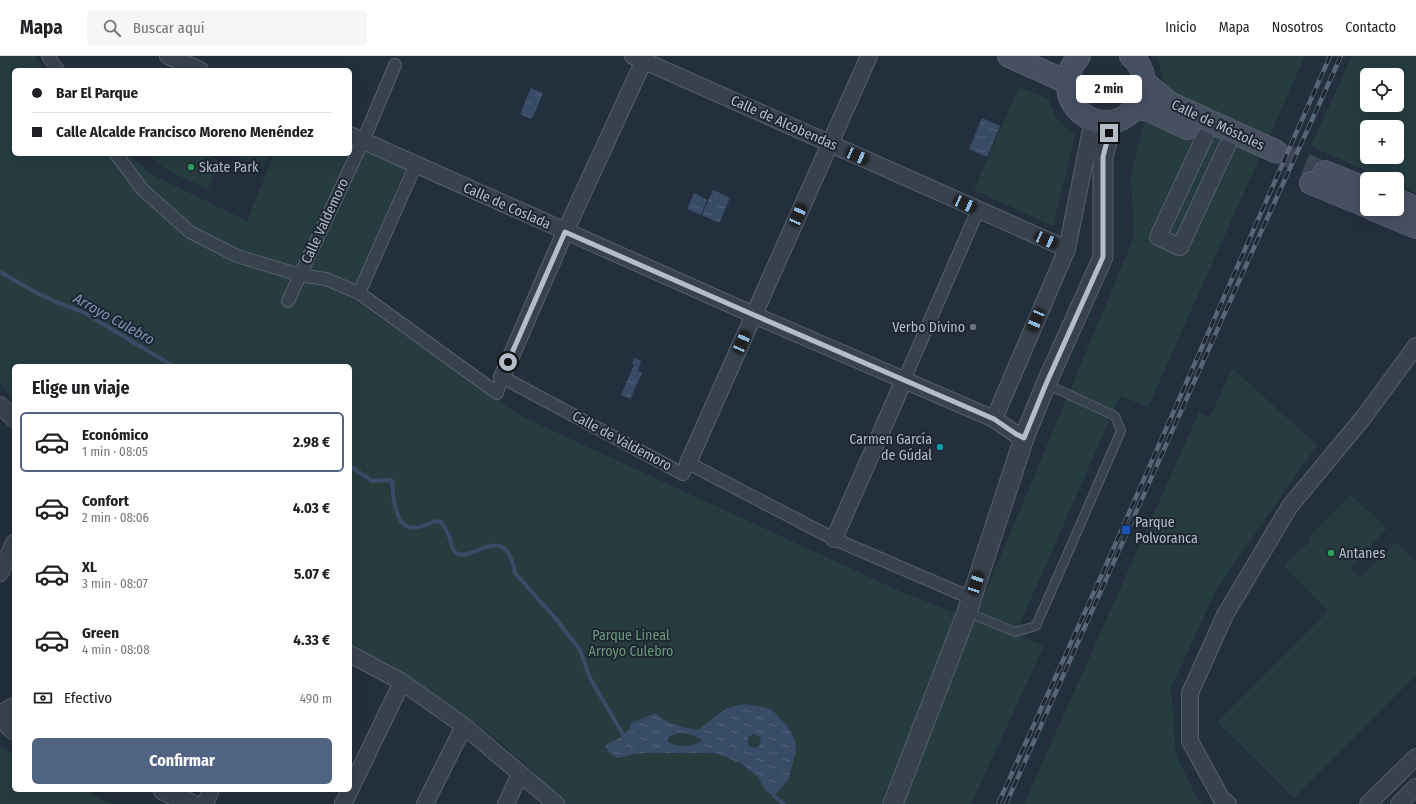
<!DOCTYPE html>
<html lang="es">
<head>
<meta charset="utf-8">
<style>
	:root { --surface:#fff; --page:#f6f6f6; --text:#202124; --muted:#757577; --line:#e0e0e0; --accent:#506383 }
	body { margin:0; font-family:"Fira Sans Condensed",sans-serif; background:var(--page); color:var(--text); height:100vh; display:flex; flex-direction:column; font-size:15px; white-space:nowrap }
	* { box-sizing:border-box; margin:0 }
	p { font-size:13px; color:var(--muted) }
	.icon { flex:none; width:22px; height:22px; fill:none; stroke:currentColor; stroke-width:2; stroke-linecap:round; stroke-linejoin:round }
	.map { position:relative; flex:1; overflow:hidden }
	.panel { position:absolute; left:12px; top:308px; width:340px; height:428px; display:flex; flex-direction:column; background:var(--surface); border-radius:6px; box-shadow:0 4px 16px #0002 }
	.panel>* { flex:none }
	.top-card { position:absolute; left:12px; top:12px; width:340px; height:88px; border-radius:6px; box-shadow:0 4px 16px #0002; display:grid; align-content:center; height:88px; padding:0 20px; background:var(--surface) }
	.fabs { position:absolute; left:1360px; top:12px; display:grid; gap:8px }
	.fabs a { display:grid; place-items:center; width:44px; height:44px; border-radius:6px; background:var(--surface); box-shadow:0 4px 16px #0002; font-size:20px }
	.end { position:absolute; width:18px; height:18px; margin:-9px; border:5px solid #b4bcc9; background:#111; box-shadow:0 0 0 2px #111 }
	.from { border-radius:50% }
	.bubble { position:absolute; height:28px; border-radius:6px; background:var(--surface); box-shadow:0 4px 16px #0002; font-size:13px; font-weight:700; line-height:28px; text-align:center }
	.car { position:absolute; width:12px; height:24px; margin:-12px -6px; border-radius:5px; box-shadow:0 0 3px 1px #0007; background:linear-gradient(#222 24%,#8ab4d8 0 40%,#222 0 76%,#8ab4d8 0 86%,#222 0) }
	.top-card b { display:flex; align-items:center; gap:14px; height:38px; font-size:15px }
	.top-card b+b { border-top:1px solid var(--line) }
	.top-card i { width:10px; height:10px; background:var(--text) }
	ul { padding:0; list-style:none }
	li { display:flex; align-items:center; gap:12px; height:60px; margin:0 8px 6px; padding:0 12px; border:2px solid transparent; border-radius:6px }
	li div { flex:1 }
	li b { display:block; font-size:15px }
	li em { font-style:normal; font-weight:700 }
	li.active { border-color:var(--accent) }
	li>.icon { width:36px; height:36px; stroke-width:1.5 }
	h2 { padding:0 20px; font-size:18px; line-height:48px }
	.pay { display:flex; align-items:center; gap:10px; height:44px; padding:0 20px; font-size:15px }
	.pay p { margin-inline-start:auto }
	.cta { display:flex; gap:8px; margin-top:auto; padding:8px 20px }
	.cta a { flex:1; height:46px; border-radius:6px; background:var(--accent); color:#fff; font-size:16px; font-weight:700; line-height:46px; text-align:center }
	header { display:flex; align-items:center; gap:24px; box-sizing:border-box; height:56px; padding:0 20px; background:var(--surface); border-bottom:1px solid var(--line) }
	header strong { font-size:19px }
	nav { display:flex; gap:22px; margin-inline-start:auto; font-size:14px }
	.search { width:280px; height:36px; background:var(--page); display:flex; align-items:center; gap:10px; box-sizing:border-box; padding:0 14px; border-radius:6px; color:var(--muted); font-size:15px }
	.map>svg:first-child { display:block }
</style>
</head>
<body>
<header>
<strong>Mapa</strong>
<div class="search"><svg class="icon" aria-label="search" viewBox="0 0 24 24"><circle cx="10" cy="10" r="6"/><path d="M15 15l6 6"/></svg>Buscar aquí</div>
<nav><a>Inicio</a><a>Mapa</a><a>Nosotros</a><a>Contacto</a></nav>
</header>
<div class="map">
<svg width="1416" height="748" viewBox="0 0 1416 748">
	<defs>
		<pattern id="water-ripples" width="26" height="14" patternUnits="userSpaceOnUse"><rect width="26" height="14" fill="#394c67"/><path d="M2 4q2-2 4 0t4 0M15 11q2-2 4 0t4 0" fill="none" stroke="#53647b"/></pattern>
	</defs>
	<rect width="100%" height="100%" fill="#242f3e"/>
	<g fill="#263c3f" fill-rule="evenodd">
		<polygon points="0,0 35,0 44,14 14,14 14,98 129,98 151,118 247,165 274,98 350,98 350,89 405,113 350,241 521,360 902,536 974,564 1134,181 1131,121 1141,77 1163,23 1158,3 1156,0 1305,0 1148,351 1120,340 1016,577 1044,590 971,748 566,748 531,713 487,675 407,620 350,590 350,310 14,310 14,344 0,328"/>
		<path d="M1352 0H1416V137L1397 128V123H1385L1311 90ZM1367 19H1397V49H1367ZM1367 71H1397V101H1367Z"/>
		<path d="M1019 31 1049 43C1054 62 1060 68 1075 79L1053 170 974 134Z"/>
		<polygon points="154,98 204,98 219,105 208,133 174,118 152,103"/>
		<polygon points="231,98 270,98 263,112"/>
		<polygon points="1232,312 1317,389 1216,534 1171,632 1176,699 1198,744 1202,748 1024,748 1199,356 1210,361"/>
		<polygon points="1351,439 1387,472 1350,512 1360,522 1397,486 1416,505 1416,619 1294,742 1217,666 1328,555 1284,510 1311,484 1309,482"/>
		<polygon points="0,691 14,698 14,734 84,734 112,748 0,748"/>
	</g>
	<g fill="url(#water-ripples)" fill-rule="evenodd">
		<polygon points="531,32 543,37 532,63 520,58"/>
		<polygon points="982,62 1000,70 987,101 969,93"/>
		<polygon points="713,134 730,142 719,167 702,159"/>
		<polygon points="694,137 707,144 701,159 687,153"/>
		<polygon points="634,302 641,305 638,315 642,317 630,343 621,339 634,309 632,308"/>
		<path d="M744 648 767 652 775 657 790 674 795 684 796 695 788 724 774 740 766 735 758 721 741 707 715 697H638L617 702 609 697 605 689 624 680V678L629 674 631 667 656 657C663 667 686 672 698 674L727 652ZM680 677C689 677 696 679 702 685 691 692 680 692 668 686L667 683 672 679ZM754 678 759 680 761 685 759 690 754 692 749 690 747 685 749 680Z"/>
	</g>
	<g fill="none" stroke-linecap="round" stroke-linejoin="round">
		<g stroke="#394c67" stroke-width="4">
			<polyline points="0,216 37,237 56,246 83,256 173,310"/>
			<path d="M350 410 372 425 388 424 392 425C393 429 393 433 393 438 397 468 405 481 435 465L441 466C445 472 448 477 450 483 451 486 452 492 454 495 468 512 506 460 515 517L556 563 580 594 590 622 624 680 629 682"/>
			<polyline points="773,735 774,740 784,748"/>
		</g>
		<polyline stroke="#3a4453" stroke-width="22" stroke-dasharray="22 11" stroke-linecap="butt" points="1275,95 1317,113"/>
		<g stroke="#565f6c" stroke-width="10">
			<polyline id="service" points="967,556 1015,576 1036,570 1121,375 1115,360 1046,328"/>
		</g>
		<g stroke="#565f6c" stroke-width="14">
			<g id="pedestrian">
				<polyline points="48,0 58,14"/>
				<polyline points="116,98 143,134 190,176 237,200 300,219 326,223 359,237 497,337 502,321 683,418 688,407 834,483 971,542"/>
				<polyline points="359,237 416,108"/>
				<polyline points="288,245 363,85 395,9"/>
				<polyline points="904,324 978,154"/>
			</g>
		</g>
		<g stroke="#565f6c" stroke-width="18">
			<g id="minor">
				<polyline points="168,0 200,14"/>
				<polyline points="633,0 1067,193"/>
				<polyline points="350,79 754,259 994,363 1016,378 1024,382"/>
				<polyline points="1205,80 1158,181 1180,191 1227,90"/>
				<polyline points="502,321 565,176 646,0"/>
				<polyline points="0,349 14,363"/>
				<polyline points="994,363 1067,193 1093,64"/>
				<polyline points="688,407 869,0"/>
				<polyline points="834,483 904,324"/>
				<polyline points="0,517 14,487"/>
				<polyline points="350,598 402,626 464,670 556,748"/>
				<polyline points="350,734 402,626"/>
				<polyline points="205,748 211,734"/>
				<polyline points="343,748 350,734"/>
				<polyline points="425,748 464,670"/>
				<polyline points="506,748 520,718"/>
				<polyline points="1228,748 1221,742 1190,685 1190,637 1225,559 1290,450 1363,362 1416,290"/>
				<polyline points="1368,748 1416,701"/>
				<polyline points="1399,748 1416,731"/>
			</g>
		</g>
		<g stroke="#565f6c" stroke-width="21">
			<g id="tertiary">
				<path d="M14 652 11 653 6 656C6 663 7 670 14 674"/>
				<polyline points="163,734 191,748"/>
				<polyline points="893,748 967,556 1024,382 1046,328 1103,201 1103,101 1112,66"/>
			</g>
		</g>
		<g stroke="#565f6c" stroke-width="24">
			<g id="secondary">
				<polyline points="1009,0 1067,26"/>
				<path d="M1079 0C1044 42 1099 89 1133 54 1139 49 1143 41 1144 33 1145 21 1141 8 1131 0"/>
				<polyline points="1144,26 1169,47 1275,95"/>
				<polyline points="1136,51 1151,55 1187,72"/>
				<polyline points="1325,116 1367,133"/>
				<polyline points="1311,127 1367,150"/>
				<polyline points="1397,144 1416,152"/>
				<polyline points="1373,153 1416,171"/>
			</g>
		</g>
		<use href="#service" stroke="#38414e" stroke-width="8"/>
		<use href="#pedestrian" stroke="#38414e" stroke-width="12"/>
		<use href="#minor" stroke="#38414e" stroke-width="16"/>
		<use href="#tertiary" stroke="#38414e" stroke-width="19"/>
		<use href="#secondary" stroke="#465061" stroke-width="22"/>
		<g stroke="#5a6575" stroke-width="4.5">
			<g id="rail">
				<polyline points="998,748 1103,516 1330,0"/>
				<polyline points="1006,748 1256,187 1341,0"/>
			</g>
		</g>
		<use href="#rail" stroke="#1d2633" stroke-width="3" stroke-dasharray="9" stroke-linecap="butt"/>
	</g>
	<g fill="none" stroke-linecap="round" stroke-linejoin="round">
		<polyline stroke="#b4bcc9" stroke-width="5" points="508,306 565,176 754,259 994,363 1016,378 1024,382 1046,328 1103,201 1103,101 1109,77"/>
	</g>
	<g fill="#2e9e5b" stroke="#1d2633" stroke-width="1.5">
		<circle cx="191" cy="111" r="4"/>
		<circle cx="1331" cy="497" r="4"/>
	</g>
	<circle fill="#6b7280" stroke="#1d2633" stroke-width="1.5" cx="973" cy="271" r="4"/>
	<circle fill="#0f9aa8" stroke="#1d2633" stroke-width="1.5" cx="940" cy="391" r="4"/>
	<rect fill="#1a4fb4" stroke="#1d2633" stroke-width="1.5" x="1121" y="469" width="10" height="10" rx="2"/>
	<g text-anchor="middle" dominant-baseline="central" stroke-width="4" stroke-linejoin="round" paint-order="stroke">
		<g font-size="14" fill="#b4bcc9" stroke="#1d2633">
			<text transform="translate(784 67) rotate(24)">Calle de Alcobendas</text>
			<text transform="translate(1218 69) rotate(25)">Calle de Móstoles</text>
			<text transform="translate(507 150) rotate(24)">Calle de Coslada</text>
			<text transform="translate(325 165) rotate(-65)">Calle Valdemoro</text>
			<text transform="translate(622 385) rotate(28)">Calle de Valdemoro</text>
		</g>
		<g font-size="14" fill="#b4bcc9" stroke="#1d2633" text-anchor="start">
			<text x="199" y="111">Skate Park</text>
			<text x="965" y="271" text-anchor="end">Verbo Divino</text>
			<text x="932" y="383" text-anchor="end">Carmen García<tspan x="932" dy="16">de Gúdal</tspan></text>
			<text x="1135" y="466">Parque<tspan x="1135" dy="16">Polvoranca</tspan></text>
			<text x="1339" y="497">Antanes</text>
		</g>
		<g font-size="14" fill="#6b9a76" stroke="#1d2633">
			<text x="631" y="579">Parque Lineal<tspan x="631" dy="16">Arroyo Culebro</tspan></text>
		</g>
		<g font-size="15" font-style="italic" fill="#7c92b1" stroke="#1d2633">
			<text transform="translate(114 263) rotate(29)">Arroyo Culebro</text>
		</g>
	</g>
</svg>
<div class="fabs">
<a><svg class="icon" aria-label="locate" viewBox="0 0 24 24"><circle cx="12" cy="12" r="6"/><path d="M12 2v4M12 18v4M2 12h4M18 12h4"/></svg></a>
<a>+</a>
<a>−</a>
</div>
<i class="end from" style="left:508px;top:306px"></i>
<i class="end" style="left:1109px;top:77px"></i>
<div class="bubble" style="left:1076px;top:19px;width:66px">2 min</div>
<i class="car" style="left:857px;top:100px;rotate:114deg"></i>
<i class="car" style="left:965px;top:148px;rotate:114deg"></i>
<i class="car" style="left:798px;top:159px;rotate:24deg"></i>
<i class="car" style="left:1046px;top:184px;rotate:114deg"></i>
<i class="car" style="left:1036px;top:264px;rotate:203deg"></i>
<i class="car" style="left:742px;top:286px;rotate:24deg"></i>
<i class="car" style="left:976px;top:527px;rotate:18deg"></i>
<div class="top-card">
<b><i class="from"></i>Bar El Parque</b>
<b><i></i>Calle Alcalde Francisco Moreno Menéndez</b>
</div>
<section class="panel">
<h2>Elige un viaje</h2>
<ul>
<li class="active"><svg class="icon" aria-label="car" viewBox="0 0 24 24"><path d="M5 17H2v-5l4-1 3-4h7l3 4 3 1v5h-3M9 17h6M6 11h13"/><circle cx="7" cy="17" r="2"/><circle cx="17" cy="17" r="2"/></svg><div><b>Económico</b><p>1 min · 08:05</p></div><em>2.98 €</em></li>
<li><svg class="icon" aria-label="car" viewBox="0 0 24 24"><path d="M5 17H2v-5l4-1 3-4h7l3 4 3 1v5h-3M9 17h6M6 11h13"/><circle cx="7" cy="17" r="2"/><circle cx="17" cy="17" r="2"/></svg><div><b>Confort</b><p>2 min · 08:06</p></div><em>4.03 €</em></li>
<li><svg class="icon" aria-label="car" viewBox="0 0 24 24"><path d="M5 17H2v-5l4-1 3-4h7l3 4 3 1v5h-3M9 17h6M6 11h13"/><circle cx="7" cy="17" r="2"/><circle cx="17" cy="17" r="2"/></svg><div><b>XL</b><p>3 min · 08:07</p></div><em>5.07 €</em></li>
<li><svg class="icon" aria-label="car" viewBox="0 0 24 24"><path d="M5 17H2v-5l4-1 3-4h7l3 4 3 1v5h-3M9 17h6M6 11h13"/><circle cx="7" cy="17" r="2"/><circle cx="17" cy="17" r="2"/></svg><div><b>Green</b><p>4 min · 08:08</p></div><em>4.33 €</em></li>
</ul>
<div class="pay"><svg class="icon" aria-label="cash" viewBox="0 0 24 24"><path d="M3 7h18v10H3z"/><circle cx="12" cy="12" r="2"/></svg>Efectivo<p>490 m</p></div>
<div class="cta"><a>Confirmar</a></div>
</section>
</div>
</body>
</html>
